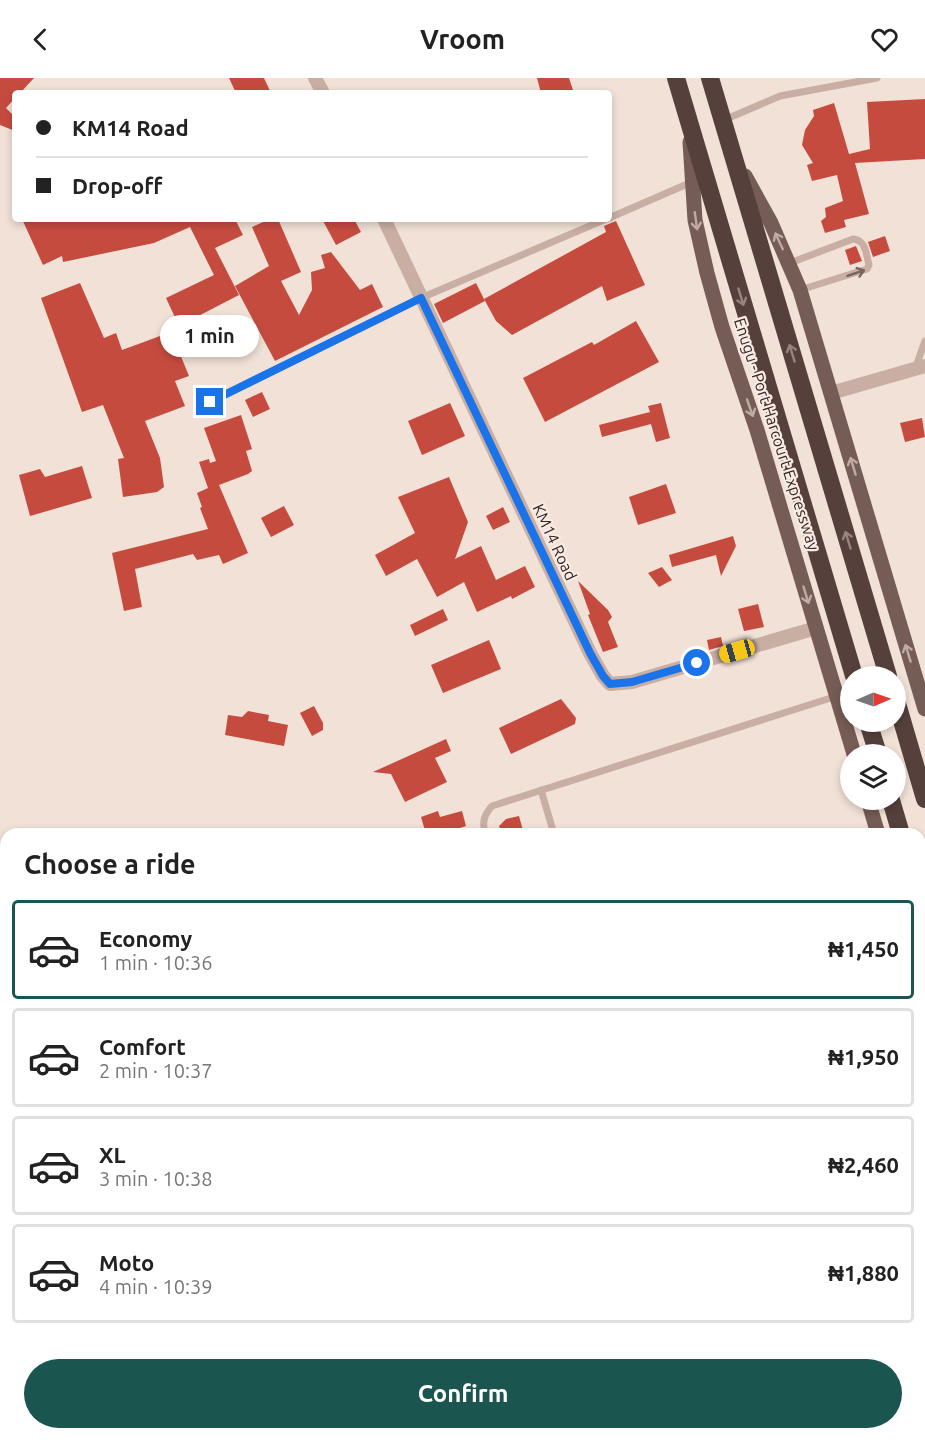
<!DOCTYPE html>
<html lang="en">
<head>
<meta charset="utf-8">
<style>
	:root { --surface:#fff; --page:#f2f2f2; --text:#222; --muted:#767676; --line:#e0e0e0; --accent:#1b554f }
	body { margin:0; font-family:Ubuntu,sans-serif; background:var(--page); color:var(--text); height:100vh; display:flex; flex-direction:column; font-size:22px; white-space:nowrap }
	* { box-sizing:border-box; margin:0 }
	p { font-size:20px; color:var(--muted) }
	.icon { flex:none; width:33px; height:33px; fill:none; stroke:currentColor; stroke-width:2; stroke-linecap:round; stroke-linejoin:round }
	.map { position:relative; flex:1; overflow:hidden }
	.sheet { position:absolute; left:0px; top:750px; width:926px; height:612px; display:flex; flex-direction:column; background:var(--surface); border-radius:18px 18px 0 0; box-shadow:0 3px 9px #0003 }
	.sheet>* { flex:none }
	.hud { position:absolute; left:12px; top:12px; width:600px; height:132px; border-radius:6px; box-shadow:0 3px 9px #0003; display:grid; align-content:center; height:132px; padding:0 24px; background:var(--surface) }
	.needle { width:39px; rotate:88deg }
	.fabs { position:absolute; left:840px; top:588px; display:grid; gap:12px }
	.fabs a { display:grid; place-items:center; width:66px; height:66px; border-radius:50%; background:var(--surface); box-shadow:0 3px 9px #0003; font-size:30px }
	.end { position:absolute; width:27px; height:27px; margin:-14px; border:8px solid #1a73e8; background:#fff; box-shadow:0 0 0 3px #fff }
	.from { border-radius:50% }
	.bubble { position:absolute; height:42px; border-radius:21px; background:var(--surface); box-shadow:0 3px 9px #0003; font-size:20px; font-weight:600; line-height:42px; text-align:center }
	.car { position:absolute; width:18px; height:36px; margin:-18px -9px; border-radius:8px; box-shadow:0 0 4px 2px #0007; background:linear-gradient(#f5c518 24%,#345 0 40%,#f5c518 0 76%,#345 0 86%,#f5c518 0) }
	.hud b { display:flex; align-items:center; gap:21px; height:57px; font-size:22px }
	.hud b+b { border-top:2px solid var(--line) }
	.hud i { width:15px; height:15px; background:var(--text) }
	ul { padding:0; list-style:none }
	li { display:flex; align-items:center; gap:18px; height:99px; margin:0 12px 9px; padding:0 12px; border:3px solid var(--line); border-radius:6px }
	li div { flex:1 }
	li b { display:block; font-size:22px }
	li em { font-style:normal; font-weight:600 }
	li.on { border-color:var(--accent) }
	li>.icon { width:54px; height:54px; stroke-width:1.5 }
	h2 { padding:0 24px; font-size:27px; line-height:72px }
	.cta { display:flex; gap:12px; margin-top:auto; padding:12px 24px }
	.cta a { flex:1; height:69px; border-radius:36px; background:var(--accent); color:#fff; font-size:24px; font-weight:600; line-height:69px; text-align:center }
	header { display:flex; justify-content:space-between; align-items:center; height:78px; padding:0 24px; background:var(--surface); font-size:27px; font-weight:600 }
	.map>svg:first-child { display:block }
</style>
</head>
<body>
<header><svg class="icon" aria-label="back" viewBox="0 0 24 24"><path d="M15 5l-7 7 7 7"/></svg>Vroom<svg class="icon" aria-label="heart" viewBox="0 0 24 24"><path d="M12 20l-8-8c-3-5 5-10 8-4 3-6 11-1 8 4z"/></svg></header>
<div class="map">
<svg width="925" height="1362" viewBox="0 0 925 1362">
	<rect width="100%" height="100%" fill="#f1e1d7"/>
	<g fill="#c64b3f">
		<polygon points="0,0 34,0 20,15 15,15 15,20 6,30 15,39 15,53 0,47"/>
		<polygon points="229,0 264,0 271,15 236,15"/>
		<polygon points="537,0 569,0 574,15 541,15"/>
		<polygon points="925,21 925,81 855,85 869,136 844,142 846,149 825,155 821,143 826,139 825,130 843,123 837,97 812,103 807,87 813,85 802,67 805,52 814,38 813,32 834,25 849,76 870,71 867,24"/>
		<polygon points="22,141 235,141 243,157 215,170 239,217 179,248 166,220 214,197 190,149 154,165 63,184 62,178 43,187"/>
		<polygon points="270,141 278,141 301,194 281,203 299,237 312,212 311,194 325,190 321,177 331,174 360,212 372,206 383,229 275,283 235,208 269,188 252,149"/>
		<polygon points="322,141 354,141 361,154 336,167"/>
		<polygon points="616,143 645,207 607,223 602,208 512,257 496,243 484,221 606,154 604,148"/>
		<polygon points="885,158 890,173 873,179 868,164"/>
		<polygon points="856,168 862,183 850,187 845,172"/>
		<polygon points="80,205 104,260 116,255 122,272 171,254 189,298 175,303 185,328 145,343 160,380 164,409 157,414 123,419 118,381 124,380 103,327 82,334 41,220"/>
		<polygon points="476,205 485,223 443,245 434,226"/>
		<polygon points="636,243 659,284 545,344 523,300 592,264 594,267"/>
		<polygon points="262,314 270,331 253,339 245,322"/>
		<polygon points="450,325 465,358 422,377 408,343"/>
		<polygon points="661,325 670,360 656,364 651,346 602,359 599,347 650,334 648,328"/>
		<polygon points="241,337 252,371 246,373 252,393 248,396 219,407 248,475 223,486 219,477 197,482 193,476 135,491 142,529 124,533 112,475 208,451 200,430 202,429 197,415 208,410 199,384 209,381 210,385 216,383 204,350"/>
		<polygon points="922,340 925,359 905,364 900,345"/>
		<polygon points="82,388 92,420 30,438 19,397 40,391 45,399"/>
		<polygon points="449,399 468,444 455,481 481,468 496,502 525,488 535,509 512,521 511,518 477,534 464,504 437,519 417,481 386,498 375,477 415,455 398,419"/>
		<polygon points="666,406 676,435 638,447 629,419"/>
		<polygon points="284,428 294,447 271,459 261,440"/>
		<polygon points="503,429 510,444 493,452 486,438"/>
		<polygon points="733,458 736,468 721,498 716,477 672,489 669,477"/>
		<polygon points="662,489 672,502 659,509 648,495"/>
		<polygon points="578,503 608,532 612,539 608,544 618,569 603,574 588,537 590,536"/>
		<polygon points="758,526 764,549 744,553 738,531"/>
		<polygon points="443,531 448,542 415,558 410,547"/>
		<polygon points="721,559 723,568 709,572 707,562"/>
		<polygon points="489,562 501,591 443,615 431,587"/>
		<polygon points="561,621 576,640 575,646 511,676 499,650"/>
		<polygon points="314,628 323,645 323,652 312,658 300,635"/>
		<polygon points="248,633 269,637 268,643 288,647 284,668 225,657 228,637 242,639"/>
		<polygon points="446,661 451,673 435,680 447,704 405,724 391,696 373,694"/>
		<polygon points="438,733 440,739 462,733 466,748 442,756 426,756 421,739"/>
		<polygon points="519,738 524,756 502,756 499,748 506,741"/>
	</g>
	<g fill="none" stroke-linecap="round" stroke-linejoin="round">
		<g stroke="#c8aea3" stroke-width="7">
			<polyline points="724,42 780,18 877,0"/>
			<polyline points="609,140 692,104"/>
			<path d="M790 185 853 161C866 162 866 176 869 187L867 191 800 212"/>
			<polyline points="915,291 925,263"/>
			<polyline points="210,324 421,220 606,141"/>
			<polyline points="541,712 554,756"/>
			<path d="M485 756C482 744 484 737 492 728L837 618"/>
			<polyline points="920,1025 925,1024"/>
			<polyline points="589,1356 590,1362"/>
			<polyline points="311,1357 312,1362"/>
		</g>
		<g stroke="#c8aea3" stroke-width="14">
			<polyline points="315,0 323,15"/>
			<polyline points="384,141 590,575 603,598 610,606 632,604 816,550"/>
			<polyline points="831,315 925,288"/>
		</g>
		<g stroke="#765c56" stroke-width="15">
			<polyline points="690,64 695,142 707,195 722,249 757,352 854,676"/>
			<polyline points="745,98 771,145 800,212 925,631"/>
			<polyline points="868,722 878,756"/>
			<polyline points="920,896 925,915"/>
		</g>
		<g stroke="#55403c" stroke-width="18">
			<polyline points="676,0 854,598"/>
			<polyline points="710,0 888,598"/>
			<polyline points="896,622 925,721"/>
			<polyline points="868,644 878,676"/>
			<polyline points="891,722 901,756"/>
			<polyline points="920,817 925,835"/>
		</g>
	</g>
	<defs><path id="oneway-shaft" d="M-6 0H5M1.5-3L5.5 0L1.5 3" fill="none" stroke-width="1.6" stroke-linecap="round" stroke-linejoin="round" transform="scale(1.5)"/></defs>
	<g stroke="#beaba4">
		<use href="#oneway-shaft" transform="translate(696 143) rotate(82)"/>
		<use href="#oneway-shaft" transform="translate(779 163) rotate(-115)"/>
		<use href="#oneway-shaft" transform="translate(750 330) rotate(71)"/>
		<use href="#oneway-shaft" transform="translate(853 388) rotate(-107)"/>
		<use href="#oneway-shaft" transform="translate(806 517) rotate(73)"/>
		<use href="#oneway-shaft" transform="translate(908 575) rotate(-107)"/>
	</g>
	<use stroke="#76645e" href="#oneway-shaft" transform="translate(856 195) rotate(-18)"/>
	<g stroke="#97847f">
		<use href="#oneway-shaft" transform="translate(741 219) rotate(73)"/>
		<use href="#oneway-shaft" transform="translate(792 275) rotate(-107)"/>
		<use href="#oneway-shaft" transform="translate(848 462) rotate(-107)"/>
	</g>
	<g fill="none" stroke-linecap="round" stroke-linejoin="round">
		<polyline stroke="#1a73e8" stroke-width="8" points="210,324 421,220 590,575 603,598 610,606 632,604 697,585"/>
	</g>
	<g text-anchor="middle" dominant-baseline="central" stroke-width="4.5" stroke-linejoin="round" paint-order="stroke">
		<g font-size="16" fill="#332725" stroke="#f9ebe3">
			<text transform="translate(777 356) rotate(72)">Enugu - Port Harcourt Expressway</text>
			<text transform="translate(555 464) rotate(65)">KM14 Road</text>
		</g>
	</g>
</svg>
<div class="fabs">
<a><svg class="needle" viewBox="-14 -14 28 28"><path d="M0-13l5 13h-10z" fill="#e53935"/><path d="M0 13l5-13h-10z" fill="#767676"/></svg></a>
<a><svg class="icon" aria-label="layers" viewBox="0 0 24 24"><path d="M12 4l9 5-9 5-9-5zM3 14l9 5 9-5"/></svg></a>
</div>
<i class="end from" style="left:697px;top:585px"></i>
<i class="end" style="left:210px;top:324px"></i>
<div class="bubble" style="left:160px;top:237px;width:99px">1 min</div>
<i class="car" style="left:737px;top:573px;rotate:254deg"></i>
<div class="hud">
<b><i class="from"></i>KM14 Road</b>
<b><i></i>Drop-off</b>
</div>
<section class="sheet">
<h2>Choose a ride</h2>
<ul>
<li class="on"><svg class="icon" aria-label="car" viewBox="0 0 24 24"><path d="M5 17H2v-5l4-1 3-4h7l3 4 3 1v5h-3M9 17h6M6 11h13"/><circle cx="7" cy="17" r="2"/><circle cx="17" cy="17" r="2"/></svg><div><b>Economy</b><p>1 min · 10:36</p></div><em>₦1,450</em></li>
<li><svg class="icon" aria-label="car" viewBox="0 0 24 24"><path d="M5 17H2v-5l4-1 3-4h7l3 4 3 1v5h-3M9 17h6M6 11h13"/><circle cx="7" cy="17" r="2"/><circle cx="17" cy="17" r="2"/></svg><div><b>Comfort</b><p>2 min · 10:37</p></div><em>₦1,950</em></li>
<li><svg class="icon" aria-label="car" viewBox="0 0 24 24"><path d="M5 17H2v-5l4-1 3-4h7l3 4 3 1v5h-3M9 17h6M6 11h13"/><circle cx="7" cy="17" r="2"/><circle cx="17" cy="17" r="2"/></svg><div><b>XL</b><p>3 min · 10:38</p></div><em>₦2,460</em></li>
<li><svg class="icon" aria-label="car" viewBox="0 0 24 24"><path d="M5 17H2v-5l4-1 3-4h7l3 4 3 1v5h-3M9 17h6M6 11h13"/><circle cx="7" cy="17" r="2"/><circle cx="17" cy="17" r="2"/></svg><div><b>Moto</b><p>4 min · 10:39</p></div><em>₦1,880</em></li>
</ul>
<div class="cta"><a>Confirm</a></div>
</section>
</div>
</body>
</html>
